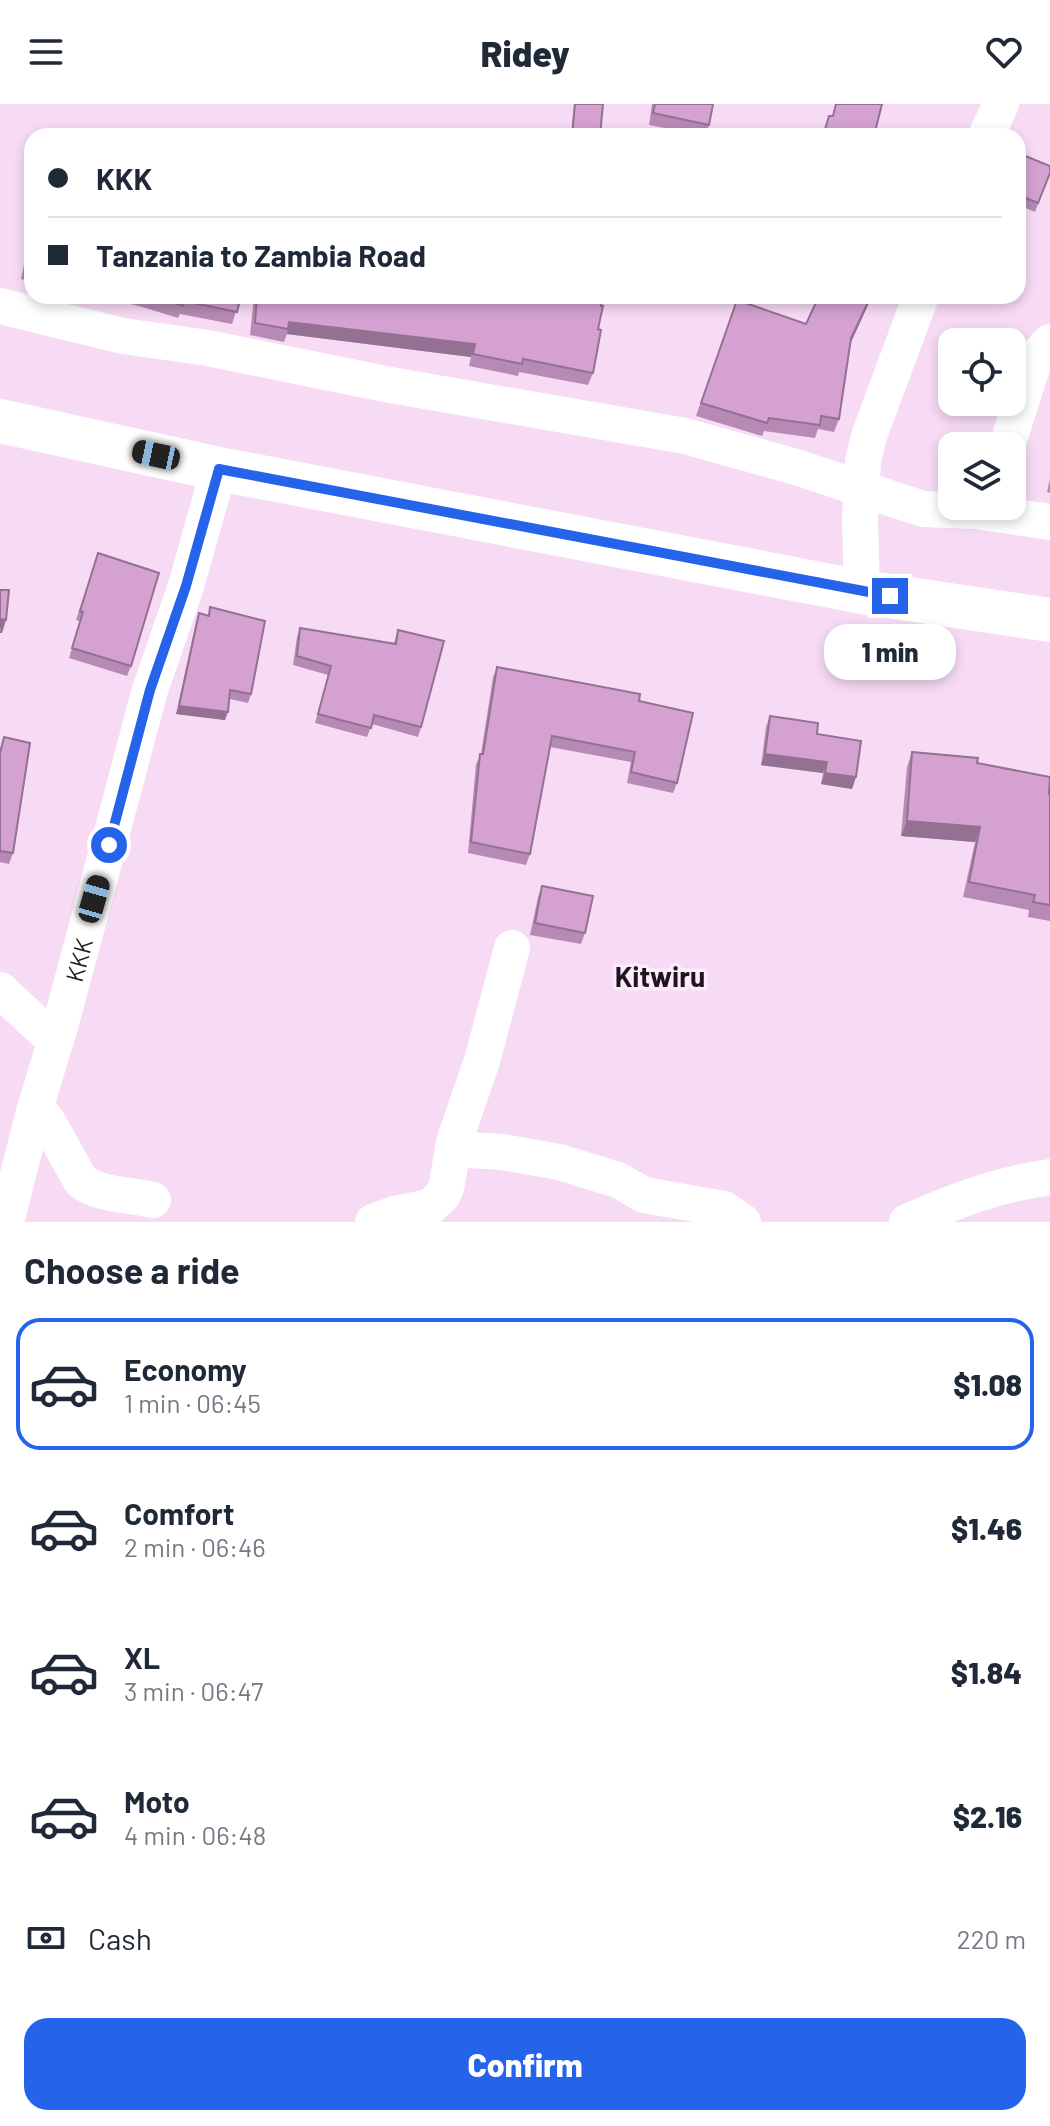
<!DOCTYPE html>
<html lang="en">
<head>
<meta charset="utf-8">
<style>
	:root { --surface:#fff; --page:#f6f6f7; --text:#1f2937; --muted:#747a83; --line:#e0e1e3; --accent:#2563eb }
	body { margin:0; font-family:Barlow,sans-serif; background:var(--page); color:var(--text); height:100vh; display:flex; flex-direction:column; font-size:30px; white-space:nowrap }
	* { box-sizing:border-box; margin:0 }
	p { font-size:26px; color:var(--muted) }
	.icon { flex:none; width:44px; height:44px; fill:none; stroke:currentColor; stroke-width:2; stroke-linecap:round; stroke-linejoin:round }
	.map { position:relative; height:1118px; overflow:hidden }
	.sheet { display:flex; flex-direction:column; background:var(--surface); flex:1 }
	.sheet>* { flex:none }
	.hud { position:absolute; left:24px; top:24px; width:1002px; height:176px; border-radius:24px; box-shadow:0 4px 12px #0003; display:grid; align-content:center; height:176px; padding:0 24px; background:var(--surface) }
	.buttons { position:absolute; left:938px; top:224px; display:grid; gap:16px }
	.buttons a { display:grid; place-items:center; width:88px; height:88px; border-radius:16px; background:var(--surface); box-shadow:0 4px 12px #0003; font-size:40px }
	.end { position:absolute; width:36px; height:36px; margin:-18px; border:10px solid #2563eb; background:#fff; box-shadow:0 0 0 4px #fff }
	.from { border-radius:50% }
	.bubble { position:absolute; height:56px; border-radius:24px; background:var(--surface); box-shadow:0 4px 12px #0003; font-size:26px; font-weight:800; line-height:56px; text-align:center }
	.car { position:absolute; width:24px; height:48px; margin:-24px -12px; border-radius:10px; box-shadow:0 0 6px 2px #0007; background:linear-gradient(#222 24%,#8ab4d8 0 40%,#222 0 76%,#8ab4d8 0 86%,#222 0) }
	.hud b { display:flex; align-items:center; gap:28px; height:76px; font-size:30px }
	.hud b+b { border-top:2px solid var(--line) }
	.hud i { width:20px; height:20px; background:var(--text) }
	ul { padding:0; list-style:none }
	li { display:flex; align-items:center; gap:24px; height:132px; margin:0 16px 12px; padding:0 8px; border:4px solid transparent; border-radius:24px }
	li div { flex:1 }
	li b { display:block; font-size:30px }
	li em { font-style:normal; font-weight:800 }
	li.active { border-color:var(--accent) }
	li>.icon { width:72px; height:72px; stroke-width:1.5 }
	h2 { padding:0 24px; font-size:36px; line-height:96px }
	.pay { display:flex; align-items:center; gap:20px; height:88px; padding:0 24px; font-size:30px }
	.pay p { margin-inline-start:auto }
	.primary-button { display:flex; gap:16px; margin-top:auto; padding:16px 24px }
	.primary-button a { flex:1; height:92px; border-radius:24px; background:var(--accent); color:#fff; font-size:32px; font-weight:800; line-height:92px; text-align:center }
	header { display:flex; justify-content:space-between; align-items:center; height:104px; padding:0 24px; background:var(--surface); font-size:36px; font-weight:800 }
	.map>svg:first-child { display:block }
</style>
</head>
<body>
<header><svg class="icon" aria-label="menu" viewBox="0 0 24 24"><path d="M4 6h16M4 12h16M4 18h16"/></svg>Ridey<svg class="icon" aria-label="heart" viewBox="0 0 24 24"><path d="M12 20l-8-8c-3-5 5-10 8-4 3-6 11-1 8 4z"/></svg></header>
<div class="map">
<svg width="1050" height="1118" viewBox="0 0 1050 1118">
	<rect width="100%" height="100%" fill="#f7dbf5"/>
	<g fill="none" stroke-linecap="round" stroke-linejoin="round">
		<g stroke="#fff" stroke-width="36">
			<polyline points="986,32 1001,0"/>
			<polyline points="0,202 123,232 208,244 385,280 685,332 796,363 923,405 976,407 1050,418"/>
			<polyline points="1007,342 1035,254 1050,238"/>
			<polyline points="862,488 860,414 863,357 869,332 921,192"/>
			<polyline points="0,886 55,937"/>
			<path d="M36 1002 48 1018 81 1077C101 1092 130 1090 153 1096"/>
			<polyline points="453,1045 502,1048 559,1058 618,1076 644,1091 724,1105 743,1118"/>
			<path id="s1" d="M6 1118 34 1008 61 919 150 586 186 482 219 365"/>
			<polyline points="373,1118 395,1110 430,1103 442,1092 446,1084 455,1035 482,957 512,844"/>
			<path d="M907 1118C954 1097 999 1080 1050 1073"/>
		</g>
		<polyline stroke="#fff" stroke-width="44" points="0,317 219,365 862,488 1050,516"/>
	</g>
	<g fill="#b68ab4">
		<polygon points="574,0 603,0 600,32 571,32"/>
		<polygon points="652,0 713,0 709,21 705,32 649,21"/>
		<polygon points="1018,49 1050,69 1035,108 1018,101"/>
		<polygon points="32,122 32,178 21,175"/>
		<polygon points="96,192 241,192 232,220 180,210 178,214 139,202"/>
		<polygon points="254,192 603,192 593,269 588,281 519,268 518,272 469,262 471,253 287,230 284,238 250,231"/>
		<polygon points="819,192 872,192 851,238 839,315 834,328 818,325 815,334 764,327 762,332 696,312 737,196 806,220"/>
		<polygon points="1050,375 1050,389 1047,388"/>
		<polygon points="98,449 131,562 127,572 69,554 80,517 76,516"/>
		<polygon points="210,503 251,590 248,599 230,595 225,616 176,610 196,518 199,509 208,511"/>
		<polygon points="300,524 394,539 398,526 421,623 418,633 372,620 367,633 315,619 328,571 293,561 297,533"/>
		<polygon points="497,563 639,597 677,679 673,689 627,679 631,658 550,643 530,750 526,761 468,749 476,660 481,650 493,573"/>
		<polygon points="770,612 817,630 856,673 852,685 821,680 823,669 761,661 766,623"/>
		<polygon points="4,633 13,749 9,760 0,758 0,644"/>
		<polygon points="912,648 977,659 1050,691 1050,817 1028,813 1029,806 963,793 975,738 901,732 907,663"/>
		<polygon points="542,782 585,829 581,840 530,831 538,793"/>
	</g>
	<g fill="#947192">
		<polygon points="871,192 872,192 847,247 851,234"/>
		<polygon points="289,218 475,240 471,253 287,230"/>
		<polygon points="1,515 6,516 2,529 0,529"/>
		<polygon points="179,602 228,608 225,616 176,610"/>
		<polygon points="765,650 827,658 823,669 761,661"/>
		<polygon points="825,669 856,673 852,685 821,680"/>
		<polygon points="907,717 980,723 975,738 901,732"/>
	</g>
	<g fill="#d4a1d1" stroke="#947192" stroke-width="2">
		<polygon points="575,0 603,0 600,32 572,32"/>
		<polygon points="655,0 713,0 709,21 653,9"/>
		<polygon points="836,0 882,0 874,32 823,32 829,12 833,12"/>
		<polygon points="1018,49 1050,62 1050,69 1038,99 1018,91"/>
		<polygon points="32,130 32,164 25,163"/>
		<polygon points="152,192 241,192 237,208 184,197 183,202"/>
		<polygon points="257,192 603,192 601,202 603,202 598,225 601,226 593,269 523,255 522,260 473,250 475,240 289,218 288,225 255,219"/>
		<polygon points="819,192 871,192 851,234 839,315 821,312 820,321 769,314 767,319 701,299 737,196 806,220"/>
		<polygon points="98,449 159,469 131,562 72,544 83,508 80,507"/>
		<polygon points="0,486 9,486 6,516 1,515 0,524"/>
		<polygon points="210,503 265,517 251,590 230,586 228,608 179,602 199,509 209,512"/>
		<polygon points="300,524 396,540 398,526 444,537 421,623 374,611 371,624 318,610 331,562 297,552"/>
		<polygon points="497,563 640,590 639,597 693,609 677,679 631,668 635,648 552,632 530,750 471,738 480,650 483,650"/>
		<polygon points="770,612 818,619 817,630 861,637 856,673 825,669 827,658 765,650"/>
		<polygon points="4,633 30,639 13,749 0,747 0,650"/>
		<polygon points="912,648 978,654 977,659 1050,673 1049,690 1050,691 1050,801 1033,798 1035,791 969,778 980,723 907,717"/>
		<polygon points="542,782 593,792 585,829 535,819"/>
	</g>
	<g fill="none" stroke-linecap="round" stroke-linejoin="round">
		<polyline stroke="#2563eb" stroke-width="10" points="109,741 150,586 186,482 219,365 890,492"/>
	</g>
	<g text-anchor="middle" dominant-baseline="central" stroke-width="7" stroke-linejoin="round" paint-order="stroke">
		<g font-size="24" fill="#1f151e" stroke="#feecfc">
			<text stroke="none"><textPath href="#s1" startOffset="272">KKK</textPath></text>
		</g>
		<g font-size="28" font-weight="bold" fill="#1f151e" stroke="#feecfc">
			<text x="660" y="872">Kitwiru</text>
		</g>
	</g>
</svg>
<div class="buttons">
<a><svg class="icon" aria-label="locate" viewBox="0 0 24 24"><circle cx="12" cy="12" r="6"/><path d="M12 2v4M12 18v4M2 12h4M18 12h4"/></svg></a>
<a><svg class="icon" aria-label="layers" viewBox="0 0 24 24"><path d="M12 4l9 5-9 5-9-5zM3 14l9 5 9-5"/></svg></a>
</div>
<i class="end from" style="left:109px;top:741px"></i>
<i class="end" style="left:890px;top:492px"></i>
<div class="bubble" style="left:824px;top:520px;width:132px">1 min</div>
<i class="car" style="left:156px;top:351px;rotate:282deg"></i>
<i class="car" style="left:94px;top:795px;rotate:16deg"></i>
<div class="hud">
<b><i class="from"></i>KKK</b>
<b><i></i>Tanzania to Zambia Road</b>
</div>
</div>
<section class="sheet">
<h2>Choose a ride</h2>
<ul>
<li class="active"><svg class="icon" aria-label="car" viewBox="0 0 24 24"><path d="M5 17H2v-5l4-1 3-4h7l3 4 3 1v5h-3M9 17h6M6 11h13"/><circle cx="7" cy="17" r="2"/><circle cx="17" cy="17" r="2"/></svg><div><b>Economy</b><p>1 min · 06:45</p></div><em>$1.08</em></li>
<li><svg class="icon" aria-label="car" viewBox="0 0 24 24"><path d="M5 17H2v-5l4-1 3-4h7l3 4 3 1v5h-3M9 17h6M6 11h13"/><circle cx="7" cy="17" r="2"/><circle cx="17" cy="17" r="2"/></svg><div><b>Comfort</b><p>2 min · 06:46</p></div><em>$1.46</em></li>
<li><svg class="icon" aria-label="car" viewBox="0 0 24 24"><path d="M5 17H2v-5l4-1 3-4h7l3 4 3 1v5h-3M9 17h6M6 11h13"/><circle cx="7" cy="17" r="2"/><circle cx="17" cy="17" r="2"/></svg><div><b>XL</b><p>3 min · 06:47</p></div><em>$1.84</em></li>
<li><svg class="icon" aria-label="car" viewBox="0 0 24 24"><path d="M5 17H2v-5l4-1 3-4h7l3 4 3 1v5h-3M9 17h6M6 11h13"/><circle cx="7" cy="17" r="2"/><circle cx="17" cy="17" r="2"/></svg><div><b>Moto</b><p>4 min · 06:48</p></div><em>$2.16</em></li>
</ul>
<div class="pay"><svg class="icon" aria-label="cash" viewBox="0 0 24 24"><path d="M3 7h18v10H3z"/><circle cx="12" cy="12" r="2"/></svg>Cash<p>220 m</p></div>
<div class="primary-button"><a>Confirm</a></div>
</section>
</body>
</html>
